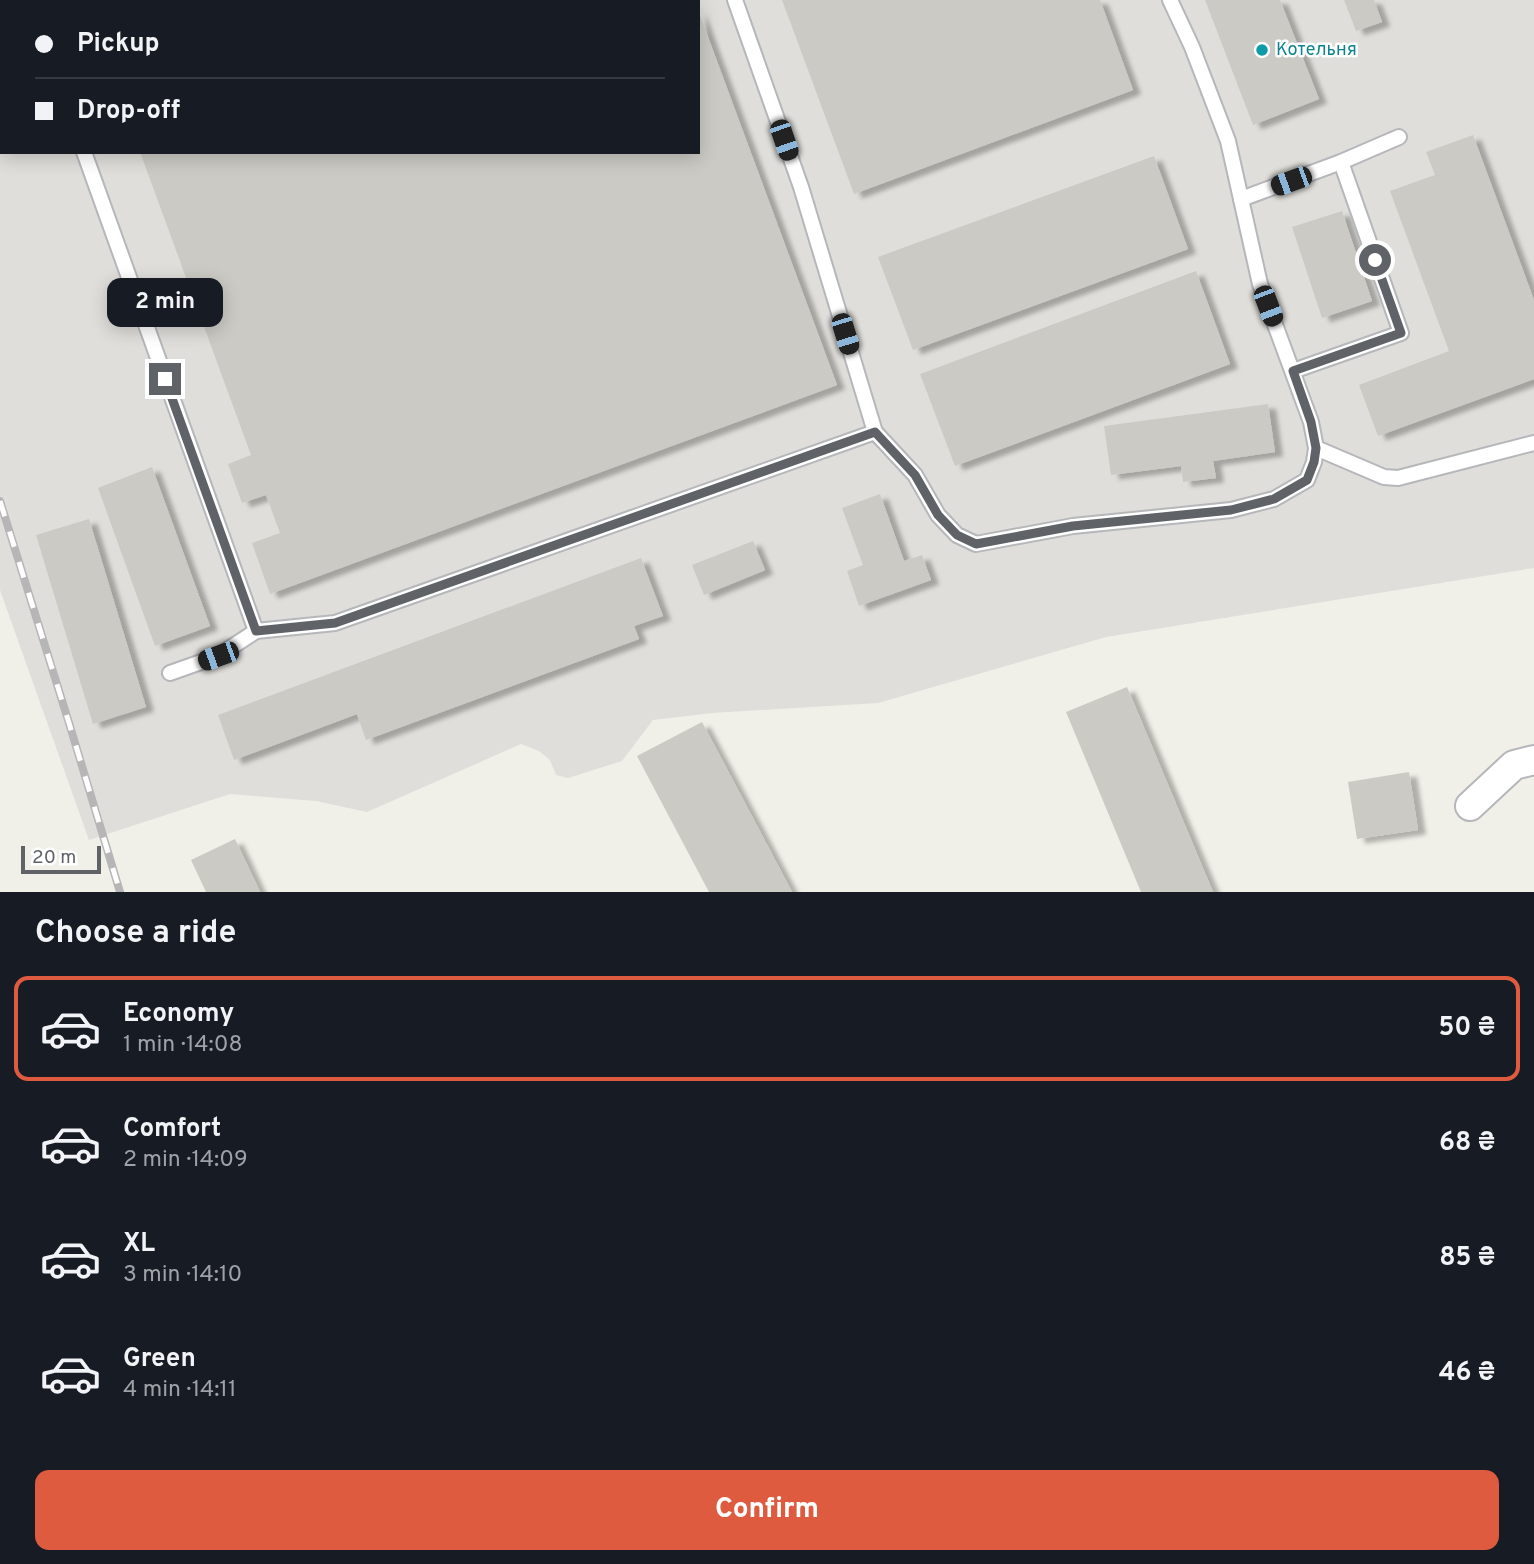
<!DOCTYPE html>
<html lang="en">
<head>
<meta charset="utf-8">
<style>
	:root { --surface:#171b24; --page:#242831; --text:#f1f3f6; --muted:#9ea1a6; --line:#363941; --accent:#df5b3f }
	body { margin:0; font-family:Overpass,sans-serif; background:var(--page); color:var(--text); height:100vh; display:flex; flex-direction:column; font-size:26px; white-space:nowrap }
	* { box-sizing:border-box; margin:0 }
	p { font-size:23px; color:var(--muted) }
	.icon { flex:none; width:38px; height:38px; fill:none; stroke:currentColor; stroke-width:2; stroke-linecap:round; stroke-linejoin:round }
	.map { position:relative; height:892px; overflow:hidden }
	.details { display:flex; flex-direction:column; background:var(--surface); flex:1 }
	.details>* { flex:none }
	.guide { position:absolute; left:0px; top:0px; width:700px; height:154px; box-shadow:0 4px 18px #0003; display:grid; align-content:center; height:154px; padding:0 35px; background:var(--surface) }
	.scale { position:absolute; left:21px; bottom:18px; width:80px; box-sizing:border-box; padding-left:7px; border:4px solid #5f6267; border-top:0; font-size:19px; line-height:24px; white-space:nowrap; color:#5f6267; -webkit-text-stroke:5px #fff; paint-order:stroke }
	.end { position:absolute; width:32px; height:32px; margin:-16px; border:9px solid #5f6267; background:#fff; box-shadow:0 0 0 4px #fff }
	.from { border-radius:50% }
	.bubble { position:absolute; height:49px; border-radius:14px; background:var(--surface); box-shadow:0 4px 18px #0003; font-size:23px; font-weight:700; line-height:49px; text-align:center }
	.car { position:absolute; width:21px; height:42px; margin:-21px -10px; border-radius:9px; box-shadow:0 0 5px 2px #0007; background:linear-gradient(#222 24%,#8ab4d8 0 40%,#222 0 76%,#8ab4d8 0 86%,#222 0) }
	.guide b { display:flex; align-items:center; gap:24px; height:66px; font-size:26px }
	.guide b+b { border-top:2px solid var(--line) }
	.guide i { width:18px; height:18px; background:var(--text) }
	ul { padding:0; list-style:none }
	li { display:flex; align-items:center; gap:21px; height:105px; margin:0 14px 10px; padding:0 21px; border:4px solid transparent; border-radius:14px }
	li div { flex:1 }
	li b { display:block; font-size:26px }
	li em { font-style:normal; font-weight:700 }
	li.selected { border-color:var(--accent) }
	li>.icon { width:63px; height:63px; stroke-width:1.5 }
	h2 { padding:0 35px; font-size:32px; line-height:84px }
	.button { display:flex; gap:14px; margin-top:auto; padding:14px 35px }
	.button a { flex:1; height:80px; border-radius:14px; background:var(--accent); color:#fff; font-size:28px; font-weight:700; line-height:80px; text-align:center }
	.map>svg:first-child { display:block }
</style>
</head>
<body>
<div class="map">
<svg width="1534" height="892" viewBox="0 0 1534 892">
	<defs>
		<filter id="shadow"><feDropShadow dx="8" dy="4.5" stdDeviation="2" flood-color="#0004"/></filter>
	</defs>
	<rect width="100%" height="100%" fill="#f0efe8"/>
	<path fill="#dfdeda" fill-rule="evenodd" d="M0 0H1534V568L1106 637 878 703 712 713 653 720 622 761 568 778 556 775 550 760 539 751 521 744 367 812 316 801 230 794 89 840 0 590ZM2 2H698V152H2Z"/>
	<g fill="#cccac4" filter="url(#shadow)">
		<polygon points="782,0 1100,0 1133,90 854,194"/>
		<polygon points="1205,0 1280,0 1319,99 1253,125"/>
		<polygon points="1344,0 1374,0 1382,22 1356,31"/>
		<polygon points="698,10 837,385 270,594 252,543 280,533 266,495 242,503 228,464 251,455 140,152 698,152"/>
		<polygon points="1473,135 1534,300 1534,379 1378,436 1359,385 1449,351 1390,191 1435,175 1426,152"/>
		<polygon points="1154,156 1188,249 913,350 878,257"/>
		<polygon points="1342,211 1372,301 1322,318 1292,227"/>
		<polygon points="1196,271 1230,364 955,466 920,374"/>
		<polygon points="1268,404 1275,452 1213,461 1216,478 1183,482 1181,466 1111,475 1104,426"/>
		<polygon points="152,467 210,626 155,646 98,488"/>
		<polygon points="880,494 904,561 922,555 931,580 859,606 847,571 863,565 842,508"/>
		<polygon points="89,519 146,707 93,724 36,535"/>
		<polygon points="753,541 765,570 704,595 692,565"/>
		<polygon points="641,558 663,616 634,626 639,639 366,740 357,714 234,760 218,715"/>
		<polygon points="1127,687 1213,892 1141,892 1066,712"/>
		<polygon points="702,722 792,892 709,892 637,756"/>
		<polygon points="1409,772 1418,830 1357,839 1348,782"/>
		<polygon points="235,839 260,892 206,892 191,860"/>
	</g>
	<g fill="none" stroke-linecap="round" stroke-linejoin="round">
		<g stroke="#b5b7bb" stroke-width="18">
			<g id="service">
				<polyline points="30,0 30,2"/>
				<polyline points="84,152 256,631 335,623 875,432 801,187 735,0"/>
				<polyline points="1241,199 1341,162 1399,137"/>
				<polyline points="1293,371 1401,333 1341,162"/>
				<polyline points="875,432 915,475 938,515 957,535 976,544 1073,526 1231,510 1274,499 1307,480 1314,462 1316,448 1311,422 1260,284 1228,141 1192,47 1170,0"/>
				<polyline points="1316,448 1384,477 1398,478 1534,443"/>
				<polyline points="170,673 218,656 256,631"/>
			</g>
		</g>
		<g stroke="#b5b7bb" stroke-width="32">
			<polyline id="minor" points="1470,806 1514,765 1534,760"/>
		</g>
		<use href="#service" stroke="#fff" stroke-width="14"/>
		<use href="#minor" stroke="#fff" stroke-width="28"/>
		<g stroke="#b6b6b7" stroke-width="8">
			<polyline id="rail" points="0,501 69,723 120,892"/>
		</g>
		<use href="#rail" stroke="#fff" stroke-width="5" stroke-dasharray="16" stroke-linecap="butt"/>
	</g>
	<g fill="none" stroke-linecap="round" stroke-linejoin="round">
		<polyline stroke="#5f6267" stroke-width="9" points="165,379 256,631 335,623 875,432 915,475 938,515 957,535 976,544 1073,526 1231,510 1274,499 1307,480 1314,462 1316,448 1311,422 1293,371 1401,333 1375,260"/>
	</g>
	<circle fill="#0f9aa8" stroke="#fff" stroke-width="2.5" cx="1262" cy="50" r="7"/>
	<g text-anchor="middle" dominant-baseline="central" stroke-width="5" stroke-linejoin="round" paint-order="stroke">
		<g font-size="18" fill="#0d838f" stroke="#fff" text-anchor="start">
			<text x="1276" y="50">Котельня</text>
		</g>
	</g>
</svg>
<div class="scale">20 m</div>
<i class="end from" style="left:1375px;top:260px"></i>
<i class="end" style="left:165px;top:379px"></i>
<div class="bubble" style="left:107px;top:278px;width:116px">2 min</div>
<i class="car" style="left:784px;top:140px;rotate:161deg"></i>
<i class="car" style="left:1291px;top:181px;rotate:250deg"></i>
<i class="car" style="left:1268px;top:306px;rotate:159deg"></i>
<i class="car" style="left:845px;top:334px;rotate:163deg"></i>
<i class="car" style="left:218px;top:656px;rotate:250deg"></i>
<div class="guide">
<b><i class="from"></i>Pickup</b>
<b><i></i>Drop-off</b>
</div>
</div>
<section class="details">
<h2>Choose a ride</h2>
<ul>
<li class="selected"><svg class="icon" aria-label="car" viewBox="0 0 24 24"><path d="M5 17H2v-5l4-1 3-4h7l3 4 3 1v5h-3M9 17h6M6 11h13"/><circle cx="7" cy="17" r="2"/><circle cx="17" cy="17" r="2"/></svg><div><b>Economy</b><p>1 min · 14:08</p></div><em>50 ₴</em></li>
<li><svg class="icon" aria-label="car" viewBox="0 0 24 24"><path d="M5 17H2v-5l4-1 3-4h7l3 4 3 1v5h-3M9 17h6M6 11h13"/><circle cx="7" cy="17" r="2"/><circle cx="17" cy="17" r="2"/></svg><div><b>Comfort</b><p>2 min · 14:09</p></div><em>68 ₴</em></li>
<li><svg class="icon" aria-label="car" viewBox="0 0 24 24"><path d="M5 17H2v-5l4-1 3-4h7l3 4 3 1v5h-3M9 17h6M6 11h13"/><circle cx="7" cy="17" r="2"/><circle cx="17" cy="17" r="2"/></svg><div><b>XL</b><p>3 min · 14:10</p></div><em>85 ₴</em></li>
<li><svg class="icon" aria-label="car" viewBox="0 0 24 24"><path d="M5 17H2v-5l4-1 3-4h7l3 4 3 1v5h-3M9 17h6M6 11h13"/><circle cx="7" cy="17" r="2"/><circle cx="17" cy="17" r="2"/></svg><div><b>Green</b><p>4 min · 14:11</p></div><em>46 ₴</em></li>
</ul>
<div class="button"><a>Confirm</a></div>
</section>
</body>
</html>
